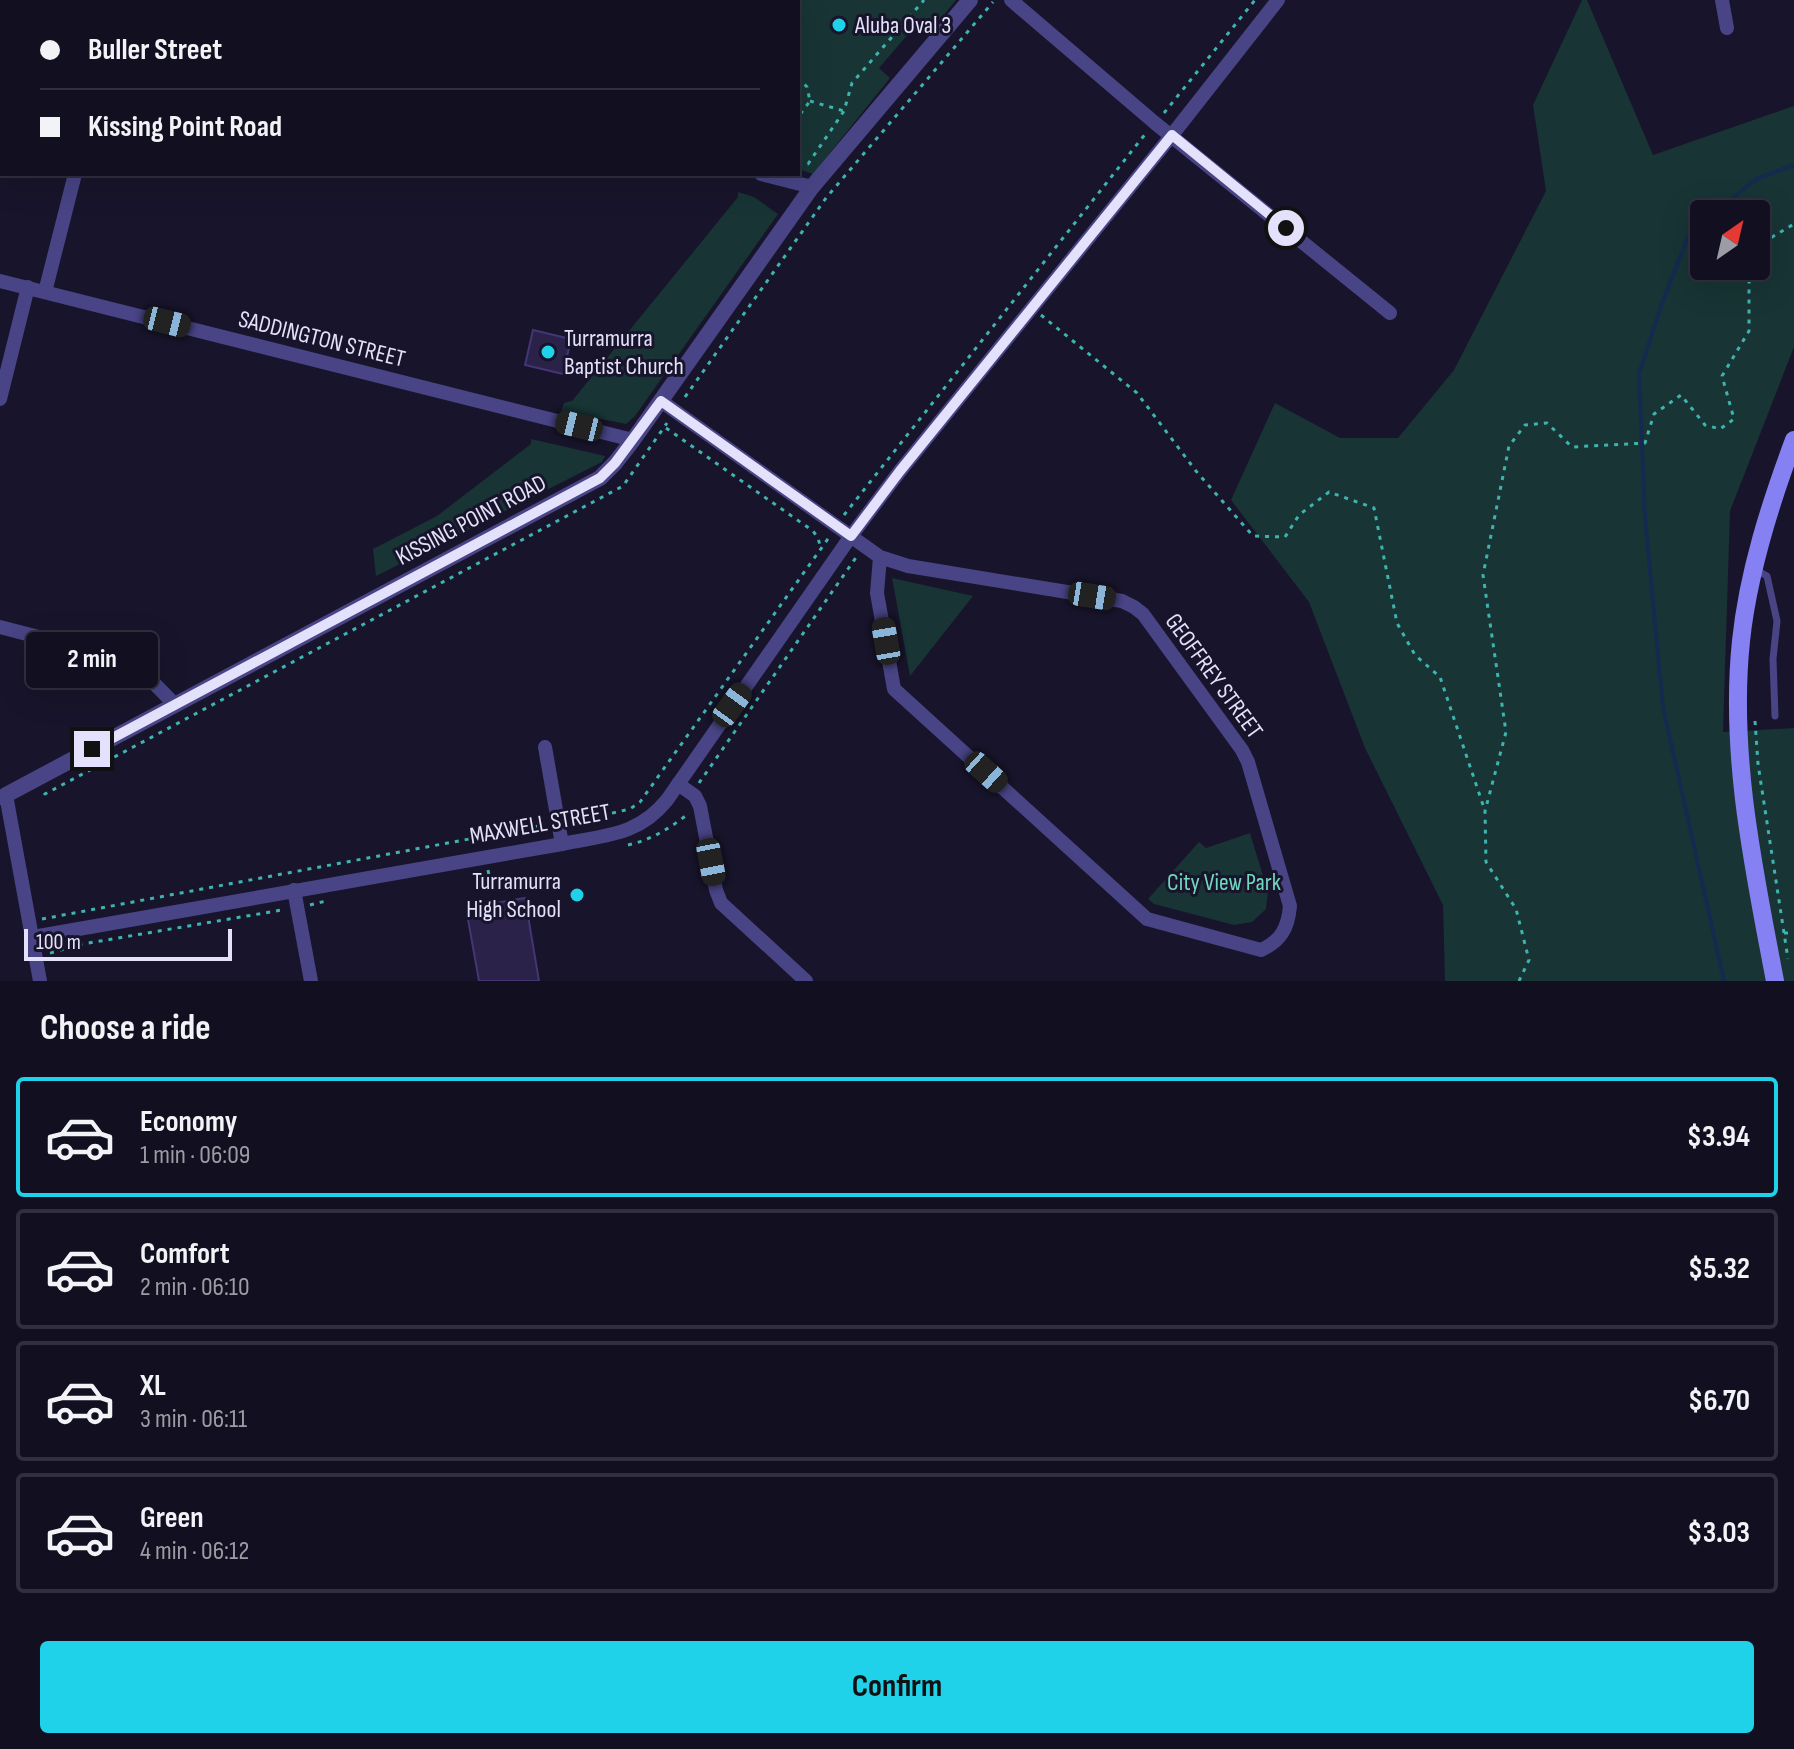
<!DOCTYPE html>
<html lang="en">
<head>
<meta charset="utf-8">
<style>
	:root { --surface:#120f20; --page:#1b1829; --text:#f1f3f6; --muted:#9c9ca5; --line:#312f3e; --accent:#1fd2ea }
	body { margin:0; font-family:"Sofia Sans Condensed",sans-serif; background:var(--page); color:var(--text); height:100vh; display:flex; flex-direction:column; font-size:30px; white-space:nowrap }
	* { box-sizing:border-box; margin:0 }
	p { font-size:26px; color:var(--muted) }
	.icon { flex:none; width:44px; height:44px; fill:none; stroke:currentColor; stroke-width:2; stroke-linecap:round; stroke-linejoin:round }
	.map { position:relative; height:981px; overflow:hidden }
	.sheet { display:flex; flex-direction:column; background:var(--surface); flex:1 }
	.sheet>* { flex:none }
	.banner { position:absolute; left:0px; top:0px; width:800px; height:176px; box-shadow:0 8px 32px #0002,0 0 0 2px var(--line); display:grid; align-content:center; height:176px; padding:0 40px; background:var(--surface) }
	.needle { width:52px; rotate:34deg }
	.tools { position:absolute; left:1690px; top:200px; display:grid; gap:16px }
	.tools a { display:grid; place-items:center; width:80px; height:80px; border-radius:8px; background:var(--surface); box-shadow:0 8px 32px #0002,0 0 0 2px var(--line); font-size:40px }
	.scale { position:absolute; left:24px; bottom:20px; width:208px; box-sizing:border-box; padding-left:8px; border:4px solid #e4e1fc; border-top:0; font-size:22px; line-height:28px; white-space:nowrap; color:#e4e1fc; -webkit-text-stroke:6px #18142b; paint-order:stroke }
	.end { position:absolute; width:36px; height:36px; margin:-18px; border:10px solid #e4e1fc; background:#111; box-shadow:0 0 0 4px #111 }
	.from { border-radius:50% }
	.bubble { position:absolute; height:56px; border-radius:8px; background:var(--surface); box-shadow:0 8px 32px #0002,0 0 0 2px var(--line); font-size:26px; font-weight:700; line-height:56px; text-align:center }
	.car { position:absolute; width:24px; height:48px; margin:-24px -12px; border-radius:10px; box-shadow:0 0 6px 2px #0007; background:linear-gradient(#222 24%,#8ab4d8 0 40%,#222 0 76%,#8ab4d8 0 86%,#222 0) }
	.banner b { display:flex; align-items:center; gap:28px; height:76px; font-size:30px }
	.banner b+b { border-top:2px solid var(--line) }
	.banner i { width:20px; height:20px; background:var(--text) }
	ul { padding:0; list-style:none }
	li { display:flex; align-items:center; gap:24px; height:120px; margin:0 16px 12px; padding:0 24px; border:4px solid var(--line); border-radius:8px }
	li div { flex:1 }
	li b { display:block; font-size:30px }
	li em { font-style:normal; font-weight:700 }
	li.current { border-color:var(--accent) }
	li>.icon { width:72px; height:72px; stroke-width:1.5 }
	h2 { padding:0 40px; font-size:36px; line-height:96px }
	.primary-button { display:flex; gap:16px; margin-top:auto; padding:16px 40px }
	.primary-button a { flex:1; height:92px; border-radius:8px; background:var(--accent); color:#111; font-size:32px; font-weight:700; line-height:92px; text-align:center }
	.map>svg:first-child { display:block }
</style>
</head>
<body>
<div class="map">
<svg width="1794" height="981" viewBox="0 0 1794 981">
	<rect width="100%" height="100%" fill="#18142b"/>
	<g fill="#183434" fill-rule="evenodd">
		<polygon points="546,0 956,0 934,27 922,18 879,68 890,78 813,174 798,169 798,2 545,2"/>
		<path d="M1582 0H1587L1653 155 1794 106V347L1730 511 1723 732 1794 728V981H1445L1443 905 1365 748 1309 602 1231 500 1275 403 1340 438H1398L1454 370 1546 191 1533 105ZM1704 214H1756V266H1704Z"/>
		<polygon points="738,192 754,197 778,214 635,416 626,424 561,411 564,403 572,401 738,197"/>
		<polygon points="531,439 605,456 602,462 376,576 373,549 437,516 531,444"/>
		<polygon points="892,578 973,596 910,676"/>
		<polygon points="1250,833 1268,892 1266,909 1252,922 1234,925 1154,904 1148,899 1199,842 1206,848"/>
	</g>
	<g fill="none" stroke-linecap="round" stroke-linejoin="round">
		<g stroke="#152a4e" stroke-width="4">
			<polyline points="1713,214 1756,179 1794,165"/>
			<polyline points="1704,222 1689,234 1661,306 1639,374 1645,518 1663,707 1724,981"/>
		</g>
	</g>
	<g fill="#2b224a" stroke="#443674" stroke-width="2">
		<polygon points="533,330 571,339 563,374 525,365"/>
		<polygon points="525,898 539,981 479,981 466,908"/>
	</g>
	<g fill="none" stroke-linecap="round" stroke-linejoin="round">
		<g stroke="#3db4af" stroke-width="3" stroke-dasharray="4 6" stroke-linecap="butt">
			<polyline points="708,0 708,2"/>
			<polyline points="798,77 807,87 810,101 798,117"/>
			<polyline points="810,101 844,111"/>
			<polyline points="1164,113 1255,0"/>
			<polyline points="798,162 808,164 844,111 852,83 924,0"/>
			<polyline points="1756,261 1762,243 1794,224"/>
			<polyline points="1041,315 1137,393 1196,471 1253,536 1285,537 1299,515 1329,492 1374,508 1397,623 1415,655 1440,677 1485,811"/>
			<polyline points="685,397 826,198 993,2"/>
			<polyline points="666,428 813,531 818,538 821,549"/>
			<polyline points="844,515 1146,133"/>
			<polyline points="1755,721 1758,764 1788,959"/>
			<polyline points="699,783 857,556"/>
			<polyline points="44,793 45,794 623,486 667,423"/>
			<polyline points="573,822 630,809 640,802 830,536"/>
			<path d="M628 845C651 840 670 828 688 814"/>
			<polyline points="488,870 491,886"/>
			<polyline points="310,905 326,901"/>
			<polyline points="42,919 544,825"/>
			<polyline points="1784,933 1794,933"/>
			<polyline points="50,953 83,944 282,910"/>
			<polyline points="1519,981 1529,960 1516,909 1486,862 1485,811 1506,732 1483,575 1509,446 1525,425 1547,423 1572,447 1645,443 1654,414 1681,395 1705,425 1720,429 1734,419 1722,376 1749,331 1749,283 1755,266"/>
		</g>
		<polyline stroke="#484485" stroke-width="7" points="1756,570 1767,576 1777,621 1773,659 1775,716"/>
		<g stroke="#484485" stroke-width="14">
			<polyline points="71,0 79,2"/>
			<polyline points="1011,0 1155,123 1390,313"/>
			<polyline points="1722,0 1727,28"/>
			<polyline points="406,2 407,0"/>
			<polyline points="761,174 812,187"/>
			<polyline points="0,281 633,440"/>
			<polyline points="45,292 75,174"/>
			<polyline points="0,399 28,287"/>
			<path d="M661 401 880 557 908 566 1122 601 1134 607 1143 614 1242 750 1248 762 1290 906C1288 928 1281 941 1261 950L1147 919 894 689 877 593 880 557"/>
			<path d="M0 627 116 657C141 668 157 686 175 705"/>
			<polyline points="545,747 562,844"/>
			<polyline points="678,784 695,796 700,806 716,890 721,903 806,981"/>
			<polyline points="0,798 6,795 40,981"/>
			<polyline points="294,890 311,981"/>
			<path d="M33 937 562 844C605 835 638 836 667 800L851 536 900 471 1172 135 1278 0"/>
		</g>
		<polyline stroke="#484485" stroke-width="16" points="6,795 600,478 615,463 633,440 812,187 970,0"/>
		<path stroke="#8681f3" stroke-width="18" d="M1775 981C1754 870 1729 755 1741 641 1748 573 1770 504 1794 440"/>
	</g>
	<g fill="none" stroke-linecap="round" stroke-linejoin="round">
		<polyline stroke="#e4e1fc" stroke-width="10" points="92,749 600,478 615,463 661,401 851,536 900,471 1172,135 1286,228"/>
	</g>
	<g fill="#1fd2ea" stroke="#18142b" stroke-width="3">
		<circle cx="839" cy="25" r="8"/>
		<circle cx="548" cy="352" r="8"/>
		<circle cx="577" cy="895" r="8"/>
	</g>
	<g text-anchor="middle" dominant-baseline="central" stroke-width="6" stroke-linejoin="round" paint-order="stroke">
		<g font-size="24" fill="#e4e1fc" stroke="#18142b" text-anchor="start">
			<text x="855" y="25">Aluba Oval 3</text>
			<text x="564" y="338">Turramurra<tspan x="564" dy="28">Baptist Church</tspan></text>
			<text x="561" y="881" text-anchor="end">Turramurra<tspan x="561" dy="28">High School</tspan></text>
		</g>
		<g font-size="24" fill="#e4e1fc" stroke="#18142b">
			<text transform="translate(322 339) rotate(14)">SADDINGTON STREET</text>
			<text transform="translate(471 520) rotate(-28)">KISSING POINT ROAD</text>
			<text transform="translate(1214 676) rotate(54)">GEOFFREY STREET</text>
			<text transform="translate(540 824) rotate(-10)">MAXWELL STREET</text>
		</g>
		<g font-size="24" fill="#72d7c0" stroke="#18142b">
			<text x="1224" y="882">City View Park</text>
		</g>
	</g>
</svg>
<div class="tools">
<a><svg class="needle" viewBox="-14 -14 28 28"><path d="M0-13l5 13h-10z" fill="#e53935"/><path d="M0 13l5-13h-10z" fill="#9c9ca5"/></svg></a>
</div>
<div class="scale">100 m</div>
<i class="end from" style="left:1286px;top:228px"></i>
<i class="end" style="left:92px;top:749px"></i>
<div class="bubble" style="left:26px;top:632px;width:132px">2 min</div>
<i class="car" style="left:167px;top:322px;rotate:104deg"></i>
<i class="car" style="left:579px;top:426px;rotate:284deg"></i>
<i class="car" style="left:1092px;top:596px;rotate:99deg"></i>
<i class="car" style="left:886px;top:641px;rotate:350deg"></i>
<i class="car" style="left:732px;top:705px;rotate:36deg"></i>
<i class="car" style="left:986px;top:772px;rotate:132deg"></i>
<i class="car" style="left:711px;top:862px;rotate:169deg"></i>
<div class="banner">
<b><i class="from"></i>Buller Street</b>
<b><i></i>Kissing Point Road</b>
</div>
</div>
<section class="sheet">
<h2>Choose a ride</h2>
<ul>
<li class="current"><svg class="icon" aria-label="car" viewBox="0 0 24 24"><path d="M5 17H2v-5l4-1 3-4h7l3 4 3 1v5h-3M9 17h6M6 11h13"/><circle cx="7" cy="17" r="2"/><circle cx="17" cy="17" r="2"/></svg><div><b>Economy</b><p>1 min · 06:09</p></div><em>$3.94</em></li>
<li><svg class="icon" aria-label="car" viewBox="0 0 24 24"><path d="M5 17H2v-5l4-1 3-4h7l3 4 3 1v5h-3M9 17h6M6 11h13"/><circle cx="7" cy="17" r="2"/><circle cx="17" cy="17" r="2"/></svg><div><b>Comfort</b><p>2 min · 06:10</p></div><em>$5.32</em></li>
<li><svg class="icon" aria-label="car" viewBox="0 0 24 24"><path d="M5 17H2v-5l4-1 3-4h7l3 4 3 1v5h-3M9 17h6M6 11h13"/><circle cx="7" cy="17" r="2"/><circle cx="17" cy="17" r="2"/></svg><div><b>XL</b><p>3 min · 06:11</p></div><em>$6.70</em></li>
<li><svg class="icon" aria-label="car" viewBox="0 0 24 24"><path d="M5 17H2v-5l4-1 3-4h7l3 4 3 1v5h-3M9 17h6M6 11h13"/><circle cx="7" cy="17" r="2"/><circle cx="17" cy="17" r="2"/></svg><div><b>Green</b><p>4 min · 06:12</p></div><em>$3.03</em></li>
</ul>
<div class="primary-button"><a>Confirm</a></div>
</section>
</body>
</html>
